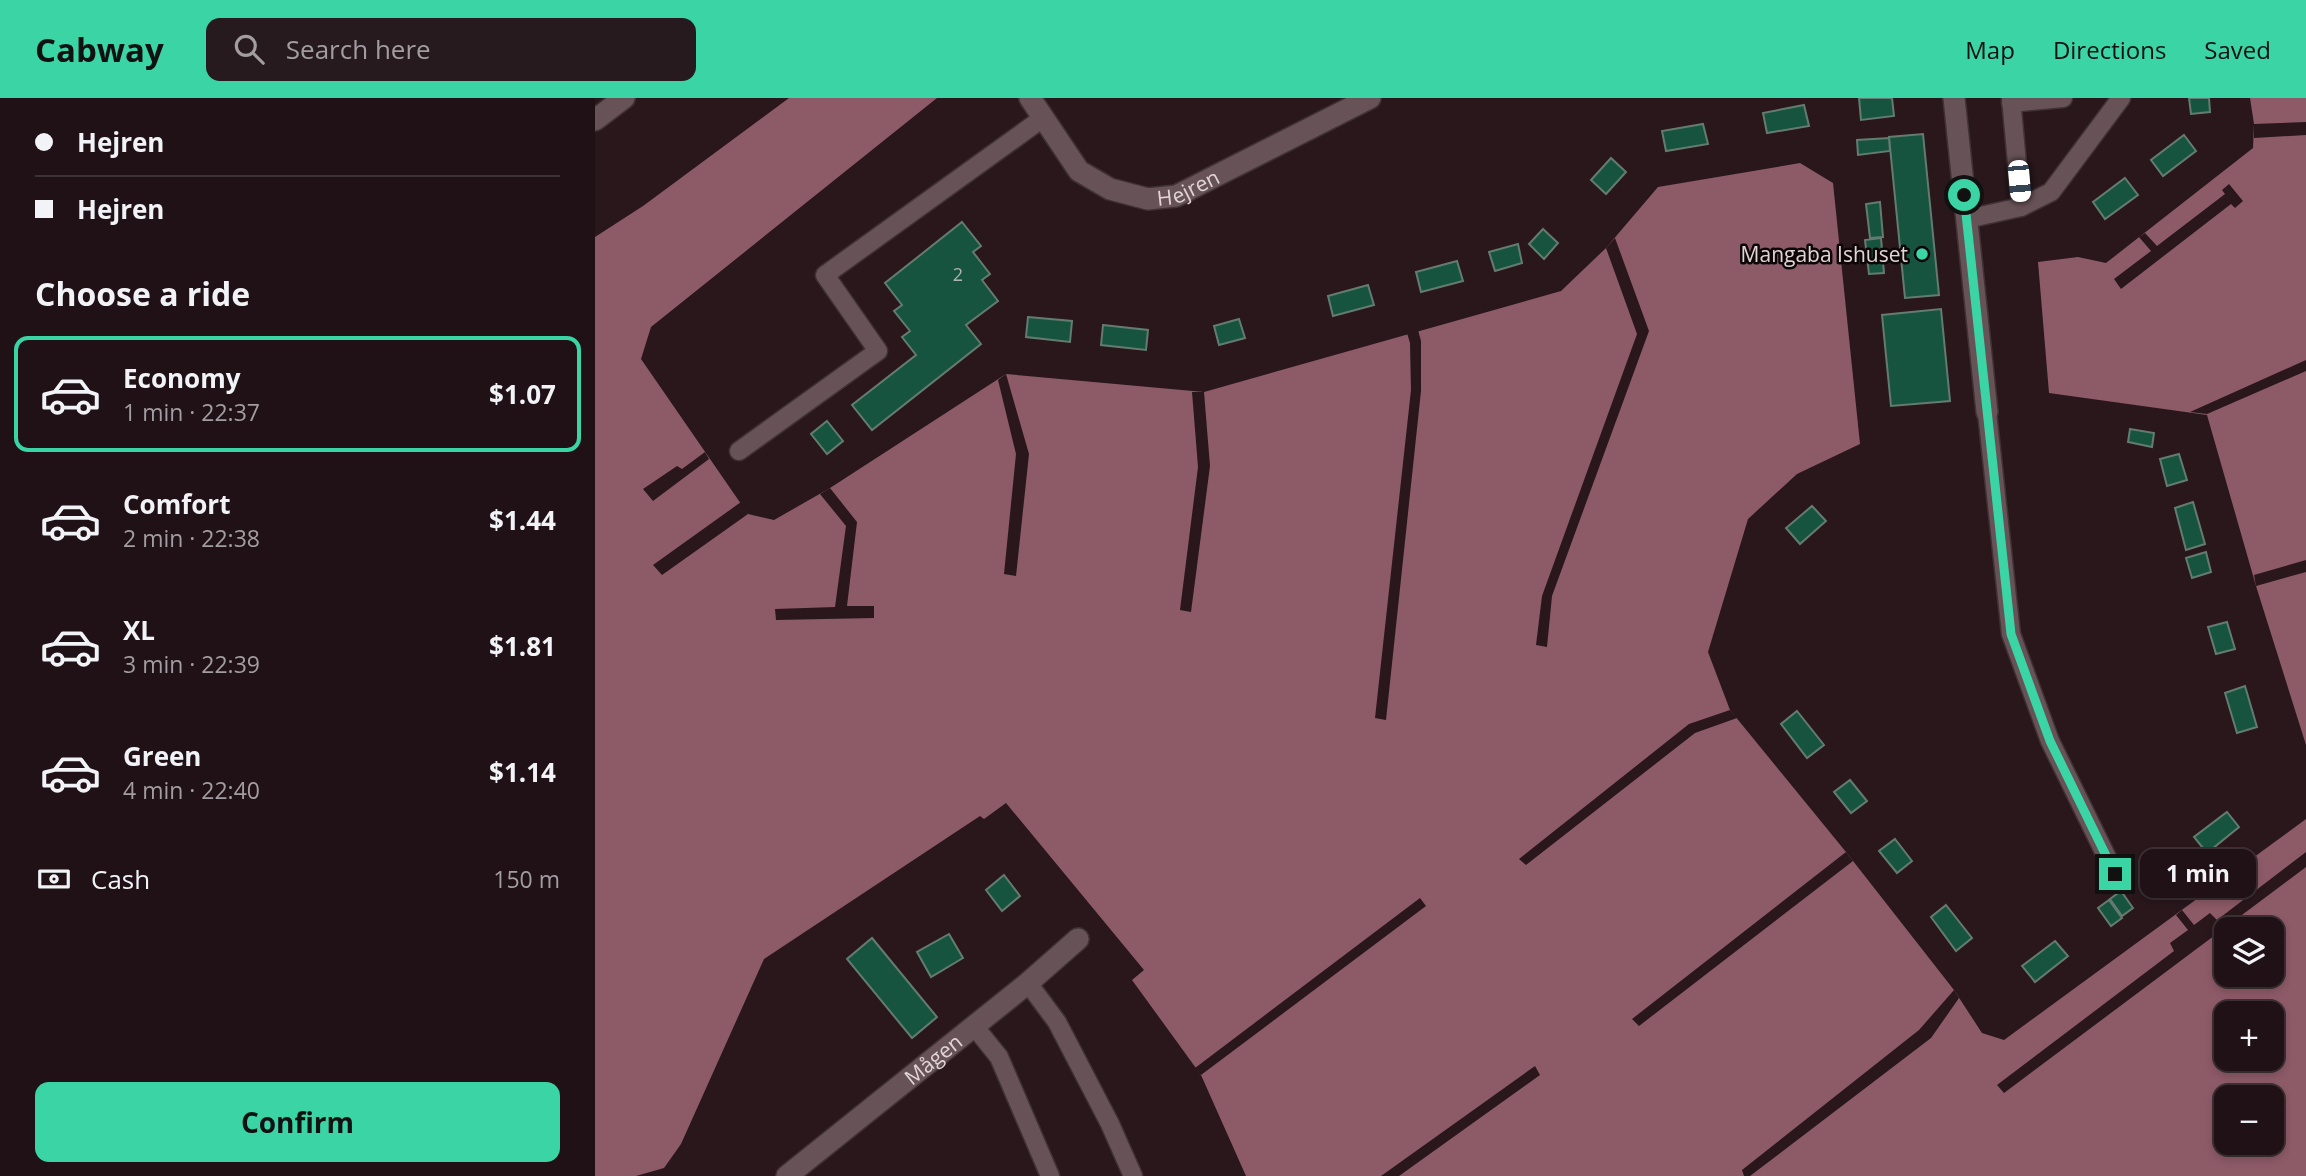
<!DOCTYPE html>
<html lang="en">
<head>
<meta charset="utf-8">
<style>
	:root { --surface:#1f1115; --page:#271a1e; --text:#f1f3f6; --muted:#a19da0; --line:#3c3134; --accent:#3ad4a5 }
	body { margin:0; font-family:"Open Sans",sans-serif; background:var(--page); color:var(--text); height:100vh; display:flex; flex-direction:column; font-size:26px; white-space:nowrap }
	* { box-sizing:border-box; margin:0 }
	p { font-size:23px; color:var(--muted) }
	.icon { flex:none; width:38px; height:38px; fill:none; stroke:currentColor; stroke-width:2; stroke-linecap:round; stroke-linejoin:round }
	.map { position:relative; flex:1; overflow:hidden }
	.sheet { display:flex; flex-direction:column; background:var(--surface); width:595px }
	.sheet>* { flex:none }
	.guide { display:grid; align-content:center; height:154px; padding:0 35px; background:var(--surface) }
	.fabs { position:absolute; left:1619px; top:819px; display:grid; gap:14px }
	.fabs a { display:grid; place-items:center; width:70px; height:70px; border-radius:14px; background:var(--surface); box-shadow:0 4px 10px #0003,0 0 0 2px var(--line); font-size:35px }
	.end { position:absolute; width:32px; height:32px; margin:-16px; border:9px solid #3ad4a5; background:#111; box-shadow:0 0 0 4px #111 }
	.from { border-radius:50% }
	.bubble { position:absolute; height:49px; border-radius:14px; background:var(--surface); box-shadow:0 4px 10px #0003,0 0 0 2px var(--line); font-size:23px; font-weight:700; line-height:49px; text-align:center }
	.car { position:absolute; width:21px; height:42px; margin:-21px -10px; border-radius:9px; box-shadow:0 0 5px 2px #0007; background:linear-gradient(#fff 24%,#345 0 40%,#fff 0 76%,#345 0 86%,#fff 0) }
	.guide b { display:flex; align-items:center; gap:24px; height:66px; font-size:26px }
	.guide b+b { border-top:2px solid var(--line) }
	.guide i { width:18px; height:18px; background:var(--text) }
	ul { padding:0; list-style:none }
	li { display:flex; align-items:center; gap:21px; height:116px; margin:0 14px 10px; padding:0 21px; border:4px solid transparent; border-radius:14px }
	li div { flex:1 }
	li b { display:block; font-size:26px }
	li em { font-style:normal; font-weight:700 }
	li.on { border-color:var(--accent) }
	li>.icon { width:63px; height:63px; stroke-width:1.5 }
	h2 { padding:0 35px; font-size:32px; line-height:84px }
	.pay { display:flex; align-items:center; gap:18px; height:77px; padding:0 35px; font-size:26px }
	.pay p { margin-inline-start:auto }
	.action { display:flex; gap:14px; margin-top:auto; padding:14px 35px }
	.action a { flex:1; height:80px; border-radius:14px; background:var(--accent); color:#111; font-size:28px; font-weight:700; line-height:80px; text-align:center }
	header { display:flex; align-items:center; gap:42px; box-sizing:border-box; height:98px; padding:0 35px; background:var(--accent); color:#111 }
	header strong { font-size:33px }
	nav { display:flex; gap:38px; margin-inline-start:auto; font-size:24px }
	.search { width:490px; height:63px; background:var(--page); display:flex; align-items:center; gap:18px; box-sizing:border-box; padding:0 24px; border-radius:14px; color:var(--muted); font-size:26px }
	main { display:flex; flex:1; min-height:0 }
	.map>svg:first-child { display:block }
</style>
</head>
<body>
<header>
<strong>Cabway</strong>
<div class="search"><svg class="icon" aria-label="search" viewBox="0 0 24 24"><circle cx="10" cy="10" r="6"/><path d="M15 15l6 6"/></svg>Search here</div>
<nav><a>Map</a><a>Directions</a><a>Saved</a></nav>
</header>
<main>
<section class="sheet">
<div class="guide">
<b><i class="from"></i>Hejren</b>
<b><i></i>Hejren</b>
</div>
<h2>Choose a ride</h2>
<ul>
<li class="on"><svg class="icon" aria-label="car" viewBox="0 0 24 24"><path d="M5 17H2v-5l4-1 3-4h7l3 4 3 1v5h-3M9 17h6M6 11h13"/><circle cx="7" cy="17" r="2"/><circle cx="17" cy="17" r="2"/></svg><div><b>Economy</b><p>1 min · 22:37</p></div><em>$1.07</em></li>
<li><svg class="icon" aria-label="car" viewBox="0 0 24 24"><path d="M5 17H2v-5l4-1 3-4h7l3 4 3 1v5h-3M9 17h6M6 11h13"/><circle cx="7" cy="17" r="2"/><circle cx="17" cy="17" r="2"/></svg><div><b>Comfort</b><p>2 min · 22:38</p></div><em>$1.44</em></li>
<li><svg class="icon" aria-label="car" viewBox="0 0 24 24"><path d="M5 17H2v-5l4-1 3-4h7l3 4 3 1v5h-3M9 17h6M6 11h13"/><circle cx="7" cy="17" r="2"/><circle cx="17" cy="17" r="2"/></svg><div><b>XL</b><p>3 min · 22:39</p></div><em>$1.81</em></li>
<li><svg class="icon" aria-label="car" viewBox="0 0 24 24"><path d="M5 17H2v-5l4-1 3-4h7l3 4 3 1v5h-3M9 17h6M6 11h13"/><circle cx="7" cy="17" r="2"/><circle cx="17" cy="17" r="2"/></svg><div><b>Green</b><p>4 min · 22:40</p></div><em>$1.14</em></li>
</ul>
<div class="pay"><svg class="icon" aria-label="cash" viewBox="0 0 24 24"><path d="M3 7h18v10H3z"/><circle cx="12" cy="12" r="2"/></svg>Cash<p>150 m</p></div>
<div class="action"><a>Confirm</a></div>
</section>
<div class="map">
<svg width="1711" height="1078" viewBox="0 0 1711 1078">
	<rect width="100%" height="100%" fill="#29171c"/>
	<g fill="#8d5a68" fill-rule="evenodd">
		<path d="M194 0H342L56 229 46 261 153 416 179 422 235 390 411 276 609 294 966 193 1011 150 1063 89 1205 65 1238 85 1265 346 1202 376 1153 421 1113 554 1135 612 1251 754 1359 892 1387 935 1409 942 1711 721V1078H651L606 977 537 882 549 872 411 705 389 721 385 718 169 861 86 1046 69 1070 41 1078H0V139L48 108ZM1631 831H1676V877H1631ZM1631 915H1676V961H1631ZM1631 999H1676V1045H1631Z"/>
		<polygon points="1655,0 1711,0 1711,647 1661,488 1612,317 1454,295 1443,164 1483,159 1511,165 1658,50 1659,26"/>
	</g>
	<g fill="#29171c">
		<polygon points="1711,24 1711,37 1659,40 1659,26"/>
		<polygon points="1634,86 1648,103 1640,110 1636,106 1526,191 1519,181 1556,153 1544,139 1550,135 1562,148 1630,96 1627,92"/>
		<polygon points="1020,140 1054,233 957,498 952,549 941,547 947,498 1042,236 1011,150"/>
		<polygon points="823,232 826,243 826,293 791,622 780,620 816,292 815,245 812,235"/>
		<polygon points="1711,262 1711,273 1612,316 1595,314"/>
		<polygon points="411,276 434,356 421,478 409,476 421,356 403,282"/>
		<polygon points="597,294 609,294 615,368 596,514 585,512 603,369"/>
		<polygon points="110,354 114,361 58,403 48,391 82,368 87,371"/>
		<polygon points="235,390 262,424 252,508 279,508 279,520 181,522 180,511 240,509 251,428 225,396"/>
		<polygon points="146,404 153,416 67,477 58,467"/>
		<polygon points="1711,462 1711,474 1661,488 1659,477"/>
		<polygon points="1135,612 1142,620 1100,635 931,767 924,761 1094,626"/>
		<polygon points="1251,754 1258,763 1044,928 1037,921"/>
		<polygon points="1711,754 1711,769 1409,995 1402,987 1579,853 1575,845 1593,832 1581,817 1587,812 1599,827 1615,815 1622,822"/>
		<polygon points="825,800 831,808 606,977 600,970"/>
		<polygon points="1359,892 1364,900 1336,940 1155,1078 1149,1078 1147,1072 1324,932"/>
		<polygon points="940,968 945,977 804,1078 786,1078"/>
	</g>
	<g fill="#175440" stroke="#647b71" stroke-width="2">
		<polygon points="1264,0 1297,0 1299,18 1266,22"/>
		<polygon points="1594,0 1614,0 1615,14 1596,16"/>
		<polygon points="1209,7 1214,28 1172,35 1168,15"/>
		<polygon points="1108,26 1113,46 1071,53 1067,33"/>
		<polygon points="1328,36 1344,197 1310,200 1294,39"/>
		<polygon points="1589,37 1601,53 1568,78 1556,62"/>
		<polygon points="1294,40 1295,53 1263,57 1262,42"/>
		<polygon points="1016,60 1031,74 1011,96 996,82"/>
		<polygon points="1530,80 1543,97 1510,121 1498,104"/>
		<polygon points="1285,104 1288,139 1275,140 1271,106"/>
		<polygon points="367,124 386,148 378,154 395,176 387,182 403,203 371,227 386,246 277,332 257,307 321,257 307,239 315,233 299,213 307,207 290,185"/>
		<polygon points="948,131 963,145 949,161 934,146"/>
		<polygon points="1286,140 1289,175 1274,176 1270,142"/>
		<polygon points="923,146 927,165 900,173 894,154"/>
		<polygon points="862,163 868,183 826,194 821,174"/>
		<polygon points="773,187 779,207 738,218 733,198"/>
		<polygon points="1346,211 1355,303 1296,308 1287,217"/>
		<polygon points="433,219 477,223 475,244 431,239"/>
		<polygon points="644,221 650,240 624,247 619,228"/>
		<polygon points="508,227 553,232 551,252 506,247"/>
		<polygon points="232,323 248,343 232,356 216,336"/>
		<polygon points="1535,331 1559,335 1557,349 1533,344"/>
		<polygon points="1584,356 1592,382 1572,388 1565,361"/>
		<polygon points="1598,404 1610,446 1591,452 1580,410"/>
		<polygon points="1217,408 1231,423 1205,446 1191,430"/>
		<polygon points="1611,454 1616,474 1597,480 1591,460"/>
		<polygon points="1632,524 1640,551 1621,556 1613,529"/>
		<polygon points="1650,588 1662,629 1642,635 1630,595"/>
		<polygon points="1202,613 1229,647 1212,660 1186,626"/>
		<polygon points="1255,682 1272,703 1256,715 1239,694"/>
		<polygon points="1632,714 1644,729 1612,755 1599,739"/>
		<polygon points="1300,741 1317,763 1302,775 1284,753"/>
		<polygon points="409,777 425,798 407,813 391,792"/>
		<polygon points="1526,793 1538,810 1527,818 1515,801"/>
		<polygon points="1514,802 1527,820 1516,828 1503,810"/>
		<polygon points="1351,807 1377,840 1361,853 1336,819"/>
		<polygon points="354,836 368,860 336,879 322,854"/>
		<polygon points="277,840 342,919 317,940 252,861"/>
		<polygon points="1460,843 1473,858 1440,884 1427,868"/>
	</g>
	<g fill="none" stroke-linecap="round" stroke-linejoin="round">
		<g stroke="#3f3135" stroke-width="21">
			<g id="lane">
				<polyline points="1416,0 1426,109"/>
				<polyline points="1416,5 1468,0"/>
				<polyline points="1372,121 1426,109 1456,94 1526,0"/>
				<polyline points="1392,314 1416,536 1455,643 1520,776"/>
				<polyline points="144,353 283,253 230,177 448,20"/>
				<polyline points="433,885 462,924 515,1026 538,1078"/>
				<polyline points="379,928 404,959 455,1078"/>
			</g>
		</g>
		<g stroke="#3f3135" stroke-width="24">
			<g id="street">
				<path id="s1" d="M435 0 484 73 515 91 553 101 581 98 775 0"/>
				<polyline points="1359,0 1392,314"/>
				<path id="s2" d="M192 1078 433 885 483 841"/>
			</g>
		</g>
		<g stroke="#3f3135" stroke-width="24">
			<polyline id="secondary" points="0,22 29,0"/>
		</g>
		<use href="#lane" stroke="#675257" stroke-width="18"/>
		<use href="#street" stroke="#675257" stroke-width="21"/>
		<use href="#secondary" stroke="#675257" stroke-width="21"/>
	</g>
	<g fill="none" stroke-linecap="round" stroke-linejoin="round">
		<polyline stroke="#3ad4a5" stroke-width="9" points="1369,97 1416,536 1455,643 1520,776"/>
	</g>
	<circle fill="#3ad4a5" stroke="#0d0607" stroke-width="2.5" cx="1327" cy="156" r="7"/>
	<g text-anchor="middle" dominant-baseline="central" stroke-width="5" stroke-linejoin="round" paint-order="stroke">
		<g font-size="18" fill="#aeb4b1">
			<text x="363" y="176">2</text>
		</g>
		<g font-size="21" fill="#e1d4d7" stroke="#0d0607">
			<text stroke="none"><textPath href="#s1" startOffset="205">Hejren</textPath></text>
			<text stroke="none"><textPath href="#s2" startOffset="187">Mågen</textPath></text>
		</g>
		<g font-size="21" fill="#e1d4d7" stroke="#0d0607" text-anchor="end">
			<text x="1313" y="156">Mangaba Ishuset</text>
		</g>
	</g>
</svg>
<div class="fabs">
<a><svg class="icon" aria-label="layers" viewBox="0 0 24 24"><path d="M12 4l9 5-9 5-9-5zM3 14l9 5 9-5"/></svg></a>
<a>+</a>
<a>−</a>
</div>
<i class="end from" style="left:1369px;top:97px"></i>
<i class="end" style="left:1520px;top:776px"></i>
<div class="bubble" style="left:1545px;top:751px;width:116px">1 min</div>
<i class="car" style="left:1424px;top:83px;rotate:175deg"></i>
</div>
</main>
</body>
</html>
